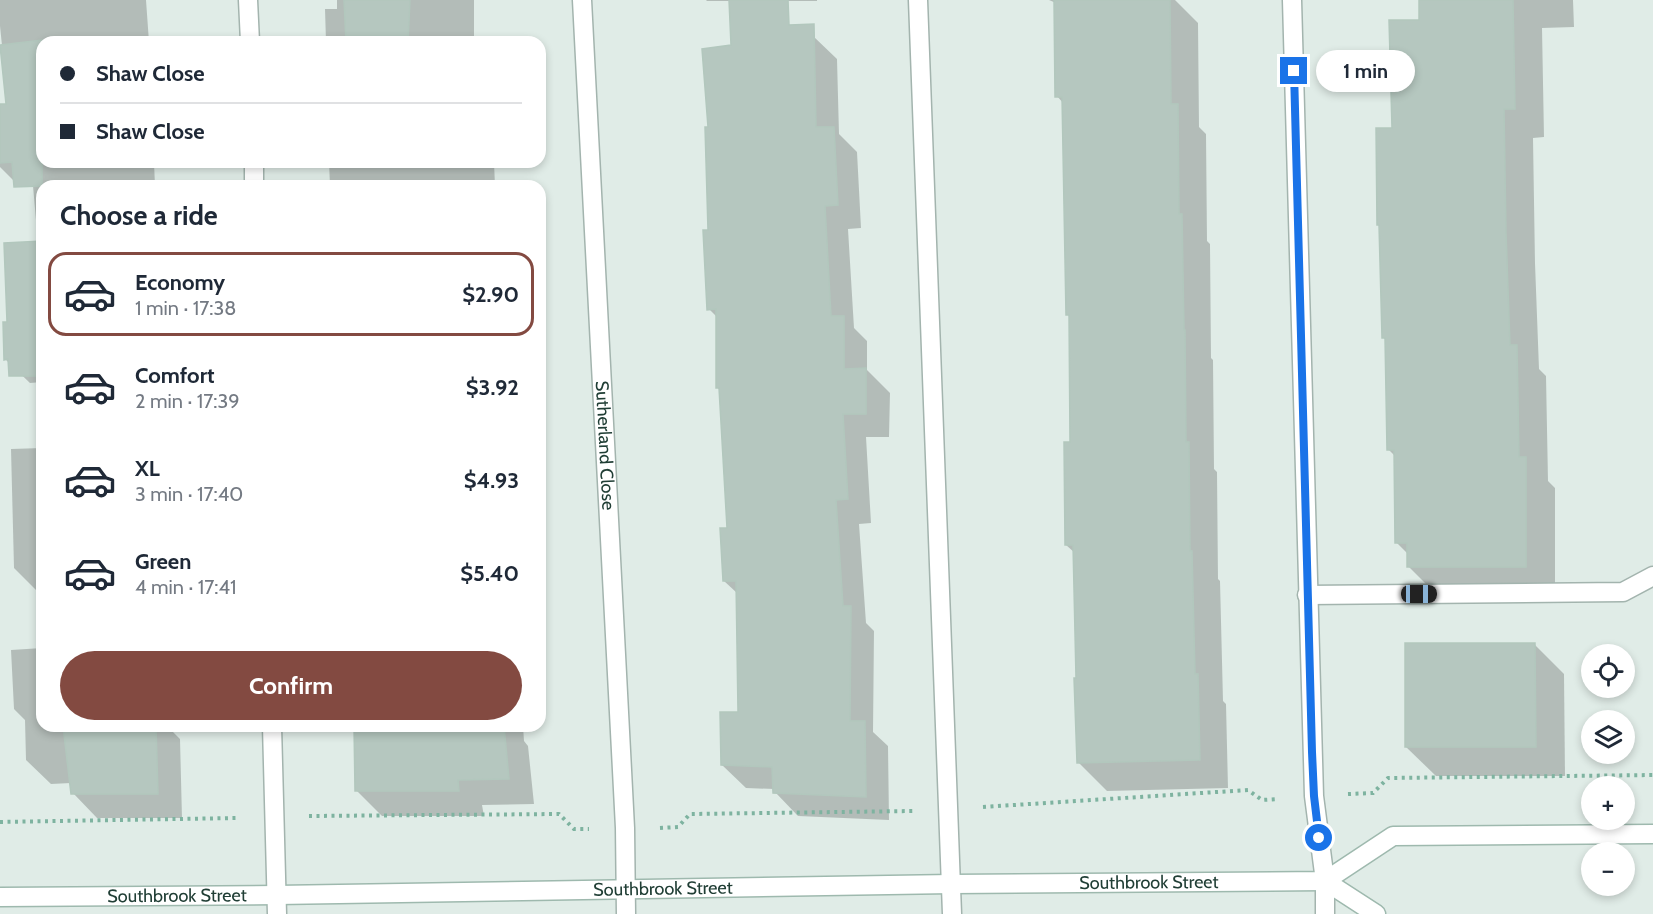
<!DOCTYPE html>
<html lang="en">
<head>
<meta charset="utf-8">
<style>
	:root { --surface:#fff; --page:#f2f2f3; --text:#1f2937; --muted:#747a83; --line:#e0e1e3; --accent:#834a41 }
	body { margin:0; font-family:Cabin,sans-serif; background:var(--page); color:var(--text); height:100vh; display:flex; flex-direction:column; font-size:22px; white-space:nowrap }
	* { box-sizing:border-box; margin:0 }
	p { font-size:20px; color:var(--muted) }
	.icon { flex:none; width:33px; height:33px; fill:none; stroke:currentColor; stroke-width:2; stroke-linecap:round; stroke-linejoin:round }
	.map { position:relative; flex:1; overflow:hidden }
	.panel { position:absolute; left:36px; top:180px; width:510px; height:552px; display:flex; flex-direction:column; background:var(--surface); border-radius:18px; box-shadow:0 3px 9px #0003 }
	.panel>* { flex:none }
	.hud { position:absolute; left:36px; top:36px; width:510px; height:132px; border-radius:18px; box-shadow:0 3px 9px #0003; display:grid; align-content:center; height:132px; padding:0 24px; background:var(--surface) }
	.fabs { position:absolute; left:1581px; top:644px; display:grid; gap:12px }
	.fabs a { display:grid; place-items:center; width:54px; height:54px; border-radius:50%; background:var(--surface); box-shadow:0 3px 9px #0003; font-size:30px }
	.end { position:absolute; width:27px; height:27px; margin:-14px; border:8px solid #1a73e8; background:#fff; box-shadow:0 0 0 3px #fff }
	.from { border-radius:50% }
	.bubble { position:absolute; height:42px; border-radius:21px; background:var(--surface); box-shadow:0 3px 9px #0003; font-size:20px; font-weight:700; line-height:42px; text-align:center }
	.car { position:absolute; width:18px; height:36px; margin:-18px -9px; border-radius:8px; box-shadow:0 0 4px 2px #0007; background:linear-gradient(#222 24%,#8ab4d8 0 40%,#222 0 76%,#8ab4d8 0 86%,#222 0) }
	.hud b { display:flex; align-items:center; gap:21px; height:57px; font-size:22px }
	.hud b+b { border-top:2px solid var(--line) }
	.hud i { width:15px; height:15px; background:var(--text) }
	ul { padding:0; list-style:none }
	li { display:flex; align-items:center; gap:18px; height:84px; margin:0 12px 9px; padding:0 12px; border:3px solid transparent; border-radius:18px }
	li div { flex:1 }
	li b { display:block; font-size:22px }
	li em { font-style:normal; font-weight:700 }
	li.selected { border-color:var(--accent) }
	li>.icon { width:54px; height:54px; stroke-width:1.5 }
	h2 { padding:0 24px; font-size:27px; line-height:72px }
	.cta { display:flex; gap:12px; margin-top:auto; padding:12px 24px }
	.cta a { flex:1; height:69px; border-radius:36px; background:var(--accent); color:#fff; font-size:24px; font-weight:700; line-height:69px; text-align:center }
	.map>svg:first-child { display:block }
</style>
</head>
<body>
<div class="map">
<svg width="1653" height="914" viewBox="0 0 1653 914">
	<rect width="100%" height="100%" fill="#e0ece7"/>
	<g fill="#0003">
		<polygon points="0,0 146,0 149,42 42,42 42,162 154,162 155,186 42,186 42,382 30,383 5,359 38,243 33,186 20,187 0,167 0,105 8,105 0,26"/>
		<polygon points="337,0 474,0 474,42 326,42 325,9 337,9"/>
		<polygon points="706,0 817,0 817,1 707,1"/>
		<polygon points="1049,0 1175,0 1198,23 1199,127 1206,134 1207,241 1210,244 1211,358 1213,360 1214,469 1217,472 1218,579 1220,581 1223,701 1226,704 1228,788 1107,791 1078,762 1075,553 1066,545 1071,444 1071,317 1068,314 1064,104 1057,96 1056,3"/>
		<polygon points="1420,0 1573,0 1574,27 1542,28 1544,137 1533,138 1535,263 1539,369 1546,376 1548,481 1555,488 1555,595 1438,596 1409,567 1409,555 1396,542 1396,457 1389,450 1387,341 1384,338 1380,227 1379,225 1393,129 1421,21"/>
		<polygon points="813,36 837,59 839,134 857,152 861,228 848,229 854,328 867,341 867,370 890,393 889,437 866,437 871,523 859,524 866,623 874,631 873,732 888,746 889,820 798,816 775,792 774,789 746,788 722,765 739,713 737,593 724,581 729,529 720,390 718,388 718,318 709,309 710,232"/>
		<polygon points="329,162 494,162 495,186 330,186"/>
		<polygon points="42,448 42,592 38,592 14,568 11,449"/>
		<polygon points="1535,645 1564,674 1565,776 1436,776 1406,747"/>
		<polygon points="42,648 42,726 173,726 173,732 180,739 182,818 97,818 73,793 71,783 51,784 26,760 25,720 14,709 11,650"/>
		<polygon points="355,726 523,726 524,741 528,746 534,804 482,805 484,816 382,816 357,791"/>
	</g>
	<g fill="#b5c7bf" stroke="#b2c7bd" stroke-width="1.5">
		<polygon points="344,0 410,0 408,42 346,42"/>
		<polygon points="729,0 788,0 789,25 814,24 816,127 834,127 838,205 825,206 831,316 844,316 844,369 866,368 866,414 843,414 848,499 836,500 843,606 851,606 850,721 865,721 866,797 773,793 772,767 721,765 720,712 738,712 736,581 723,581 720,528 727,528 719,388 716,388 716,309 707,310 703,230 708,230 705,127 708,127 702,49 731,45"/>
		<polygon points="1054,0 1170,0 1171,104 1178,104 1179,214 1182,214 1184,330 1185,330 1186,442 1189,442 1190,551 1192,551 1195,674 1198,674 1200,760 1077,763 1074,678 1076,678 1073,545 1065,545 1064,442 1070,442 1069,315 1066,315 1062,97 1055,97"/>
		<polygon points="1419,0 1513,0 1515,109 1504,109 1506,233 1510,345 1517,345 1519,457 1526,457 1526,567 1407,567 1407,543 1395,543 1394,450 1387,450 1385,338 1382,338 1379,225 1377,225 1376,128 1392,128 1389,20 1419,20"/>
		<polygon points="42,40 42,186 14,187 12,162 0,163 0,104 6,104 0,45"/>
		<polygon points="42,241 42,376 9,376 8,359 4,360 3,322 7,322 4,243"/>
		<polygon points="1405,643 1535,643 1536,747 1405,747"/>
		<polygon points="63,726 156,726 158,794 71,794"/>
		<polygon points="354,726 504,726 509,779 458,780 459,791 355,791"/>
	</g>
	<g fill="none" stroke-linecap="round" stroke-linejoin="round">
		<g stroke="#a3b4ae" stroke-width="21">
			<g id="lane">
				<polyline points="248,0 250,42"/>
				<polyline points="918,0 952,914"/>
				<polyline points="254,162 254,186"/>
				<polyline points="1307,595 1623,592 1653,576"/>
				<polyline points="272,726 277,914"/>
			</g>
		</g>
		<g stroke="#a3b4ae" stroke-width="21">
			<g id="street">
				<path id="s1" d="M582 0 625 828 626 914"/>
				<polyline points="1292,0 1314,796 1325,881 1325,914"/>
			</g>
		</g>
		<g stroke="#9eb9ae" stroke-width="21">
			<g id="secondary">
				<polyline points="1325,881 1376,914"/>
				<path id="s2" d="M0 897 277 895 952 884 1325 881 1393 836 1653 834"/>
			</g>
		</g>
		<g stroke="#7eb3a0" stroke-width="4" stroke-dasharray="3 4.5" stroke-linecap="butt">
			<polyline points="1348,794 1373,793 1388,778 1653,775"/>
			<polyline points="983,807 1248,790 1262,800 1278,799"/>
			<polyline points="309,816 559,814 574,829 589,829"/>
			<polyline points="0,822 238,818"/>
			<polyline points="660,828 678,827 690,814 913,811"/>
		</g>
		<use href="#lane" stroke="#fff" stroke-width="18"/>
		<use href="#street" stroke="#fff" stroke-width="18"/>
		<use href="#secondary" stroke="#fff" stroke-width="18"/>
	</g>
	<g fill="none" stroke-linecap="round" stroke-linejoin="round">
		<polyline stroke="#1a73e8" stroke-width="8" points="1294,71 1312,752 1314,796 1319,838"/>
	</g>
	<g text-anchor="middle" dominant-baseline="central" stroke-width="5" stroke-linejoin="round" paint-order="stroke">
		<g font-size="18" fill="#203e35" stroke="#f1f9f5">
			<text stroke="none"><textPath href="#s1" startOffset="446">Sutherland Close</textPath></text>
			<text stroke="none"><textPath href="#s2" startOffset="1149">Southbrook Street</textPath></text>
			<text stroke="none"><textPath href="#s2" startOffset="663">Southbrook Street</textPath></text>
			<text stroke="none"><textPath href="#s2" startOffset="177">Southbrook Street</textPath></text>
		</g>
	</g>
</svg>
<div class="fabs">
<a><svg class="icon" aria-label="locate" viewBox="0 0 24 24"><circle cx="12" cy="12" r="6"/><path d="M12 2v4M12 18v4M2 12h4M18 12h4"/></svg></a>
<a><svg class="icon" aria-label="layers" viewBox="0 0 24 24"><path d="M12 4l9 5-9 5-9-5zM3 14l9 5 9-5"/></svg></a>
<a>+</a>
<a>−</a>
</div>
<i class="end from" style="left:1319px;top:838px"></i>
<i class="end" style="left:1294px;top:71px"></i>
<div class="bubble" style="left:1316px;top:50px;width:99px">1 min</div>
<i class="car" style="left:1419px;top:594px;rotate:90deg"></i>
<div class="hud">
<b><i class="from"></i>Shaw Close</b>
<b><i></i>Shaw Close</b>
</div>
<section class="panel">
<h2>Choose a ride</h2>
<ul>
<li class="selected"><svg class="icon" aria-label="car" viewBox="0 0 24 24"><path d="M5 17H2v-5l4-1 3-4h7l3 4 3 1v5h-3M9 17h6M6 11h13"/><circle cx="7" cy="17" r="2"/><circle cx="17" cy="17" r="2"/></svg><div><b>Economy</b><p>1 min · 17:38</p></div><em>$2.90</em></li>
<li><svg class="icon" aria-label="car" viewBox="0 0 24 24"><path d="M5 17H2v-5l4-1 3-4h7l3 4 3 1v5h-3M9 17h6M6 11h13"/><circle cx="7" cy="17" r="2"/><circle cx="17" cy="17" r="2"/></svg><div><b>Comfort</b><p>2 min · 17:39</p></div><em>$3.92</em></li>
<li><svg class="icon" aria-label="car" viewBox="0 0 24 24"><path d="M5 17H2v-5l4-1 3-4h7l3 4 3 1v5h-3M9 17h6M6 11h13"/><circle cx="7" cy="17" r="2"/><circle cx="17" cy="17" r="2"/></svg><div><b>XL</b><p>3 min · 17:40</p></div><em>$4.93</em></li>
<li><svg class="icon" aria-label="car" viewBox="0 0 24 24"><path d="M5 17H2v-5l4-1 3-4h7l3 4 3 1v5h-3M9 17h6M6 11h13"/><circle cx="7" cy="17" r="2"/><circle cx="17" cy="17" r="2"/></svg><div><b>Green</b><p>4 min · 17:41</p></div><em>$5.40</em></li>
</ul>
<div class="cta"><a>Confirm</a></div>
</section>
</div>
</body>
</html>
